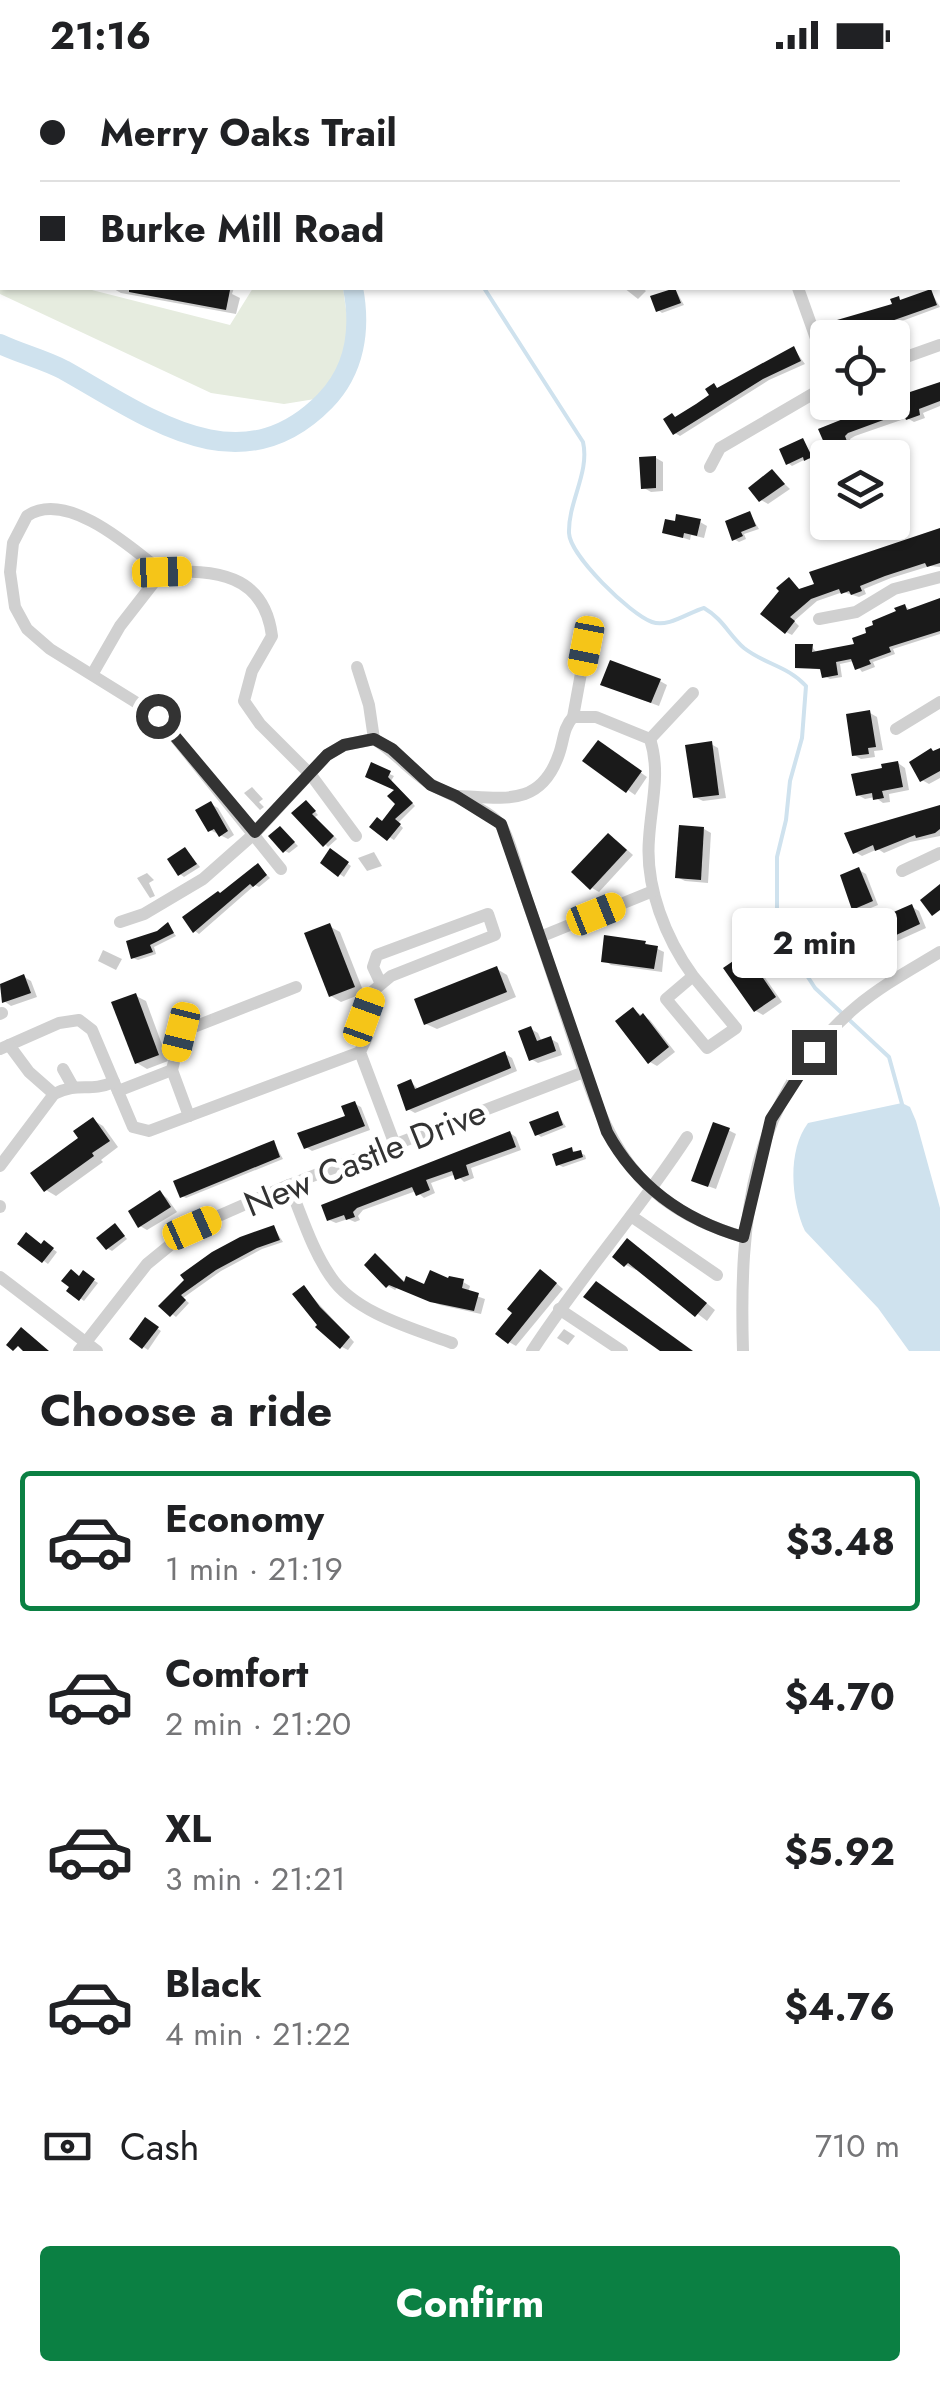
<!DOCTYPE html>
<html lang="en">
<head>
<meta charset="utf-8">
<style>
	:root { --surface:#fff; --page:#f6f6f6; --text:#202124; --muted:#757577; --line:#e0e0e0; --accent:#0b8043 }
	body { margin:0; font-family:Jost,sans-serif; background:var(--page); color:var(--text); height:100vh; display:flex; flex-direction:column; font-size:38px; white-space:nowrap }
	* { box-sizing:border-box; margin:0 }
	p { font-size:32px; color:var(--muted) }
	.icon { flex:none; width:55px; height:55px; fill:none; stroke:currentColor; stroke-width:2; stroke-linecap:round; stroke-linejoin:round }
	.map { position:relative; height:1281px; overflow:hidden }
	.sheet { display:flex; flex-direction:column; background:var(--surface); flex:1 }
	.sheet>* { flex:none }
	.banner { position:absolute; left:0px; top:0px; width:940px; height:220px; box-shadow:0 2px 8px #0004; display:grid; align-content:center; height:220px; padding:0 40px; background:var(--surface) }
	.buttons { position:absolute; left:810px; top:250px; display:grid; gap:20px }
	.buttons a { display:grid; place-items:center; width:100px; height:100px; border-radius:10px; background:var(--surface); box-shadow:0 2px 8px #0004; font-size:50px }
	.end { position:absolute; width:45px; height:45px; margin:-22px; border:12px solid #333; background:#fff; box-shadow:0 0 0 5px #fff }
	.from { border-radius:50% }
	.bubble { position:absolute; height:70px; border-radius:10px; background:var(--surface); box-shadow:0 2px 8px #0004; font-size:32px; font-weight:700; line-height:70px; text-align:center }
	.car { position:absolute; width:30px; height:60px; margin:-30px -15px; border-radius:12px; box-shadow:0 0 8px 2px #0007; background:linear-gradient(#f5c518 24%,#345 0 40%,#f5c518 0 76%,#345 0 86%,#f5c518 0) }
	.banner b { display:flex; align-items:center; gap:35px; height:95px; font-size:38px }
	.banner b+b { border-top:2px solid var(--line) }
	.banner i { width:25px; height:25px; background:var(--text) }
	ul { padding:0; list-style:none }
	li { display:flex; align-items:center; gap:30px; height:140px; margin:0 20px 15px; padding:0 20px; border:5px solid transparent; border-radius:10px }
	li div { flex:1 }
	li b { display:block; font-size:38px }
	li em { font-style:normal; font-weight:700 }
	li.active { border-color:var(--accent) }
	li>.icon { width:90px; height:90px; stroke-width:1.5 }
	h2 { padding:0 40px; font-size:45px; line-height:120px }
	.pay { display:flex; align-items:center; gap:25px; height:110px; padding:0 40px; font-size:38px }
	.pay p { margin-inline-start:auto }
	.action { display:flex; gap:20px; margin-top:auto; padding:20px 40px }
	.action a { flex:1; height:115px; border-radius:10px; background:var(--accent); color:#fff; font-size:40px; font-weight:700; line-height:115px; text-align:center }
	.status { display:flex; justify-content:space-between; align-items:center; height:70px; padding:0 50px; background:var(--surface); direction:ltr }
	.status svg { height:28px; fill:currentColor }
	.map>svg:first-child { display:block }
</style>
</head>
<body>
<div class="status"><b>21:16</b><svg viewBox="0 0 49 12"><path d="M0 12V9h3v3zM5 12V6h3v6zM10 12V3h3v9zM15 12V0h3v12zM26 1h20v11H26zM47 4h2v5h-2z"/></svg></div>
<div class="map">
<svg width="940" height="1281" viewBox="0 0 940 1281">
	<rect width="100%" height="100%" fill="#fff"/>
	<polygon fill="#e6ecdf" points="0,86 2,218 84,218 230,255 253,218 343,218 350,268 340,302 315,329 284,334 211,323 0,224"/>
	<path fill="#cfe2ee" d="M902 1033 910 1037 916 1051 940 1138V1281H909L878 1238 805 1161C791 1131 787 1081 808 1053Z"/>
	<g fill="#0003">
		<polygon points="0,0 36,0 37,2 2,2 2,18"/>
		<polygon points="109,0 148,0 149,2 110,2"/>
		<polygon points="940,120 940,141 938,142 938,121"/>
		<polygon points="112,218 234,218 232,224 240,228 236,244 121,223"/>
		<polygon points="624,218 642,218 646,221 638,229"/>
		<polygon points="675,219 684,235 662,243 658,240"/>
		<polygon points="931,222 940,237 856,268 846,267 895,235 899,229 904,232"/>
		<polygon points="794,279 805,294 769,310 680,366 675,363 677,349 712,326 714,316 720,320"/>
		<polygon points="940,314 940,336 923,343 925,348 914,352 907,348 855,366 850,369 853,377 847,379 840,374 833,377 827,373 892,332"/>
		<polygon points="803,371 815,389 806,389 792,396 788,393"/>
		<polygon points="656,388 663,392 663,421 651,422 644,418"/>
		<polygon points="772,402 790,419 768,434 761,430"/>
		<polygon points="750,444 759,459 744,464 746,469 739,472 734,469"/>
		<polygon points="700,452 707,456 704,468 691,465 690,470 665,462"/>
		<polygon points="940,460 940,497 930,496 891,508 864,519 866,524 859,527 843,522 817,531 794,551 799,556 792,565 786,562 789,510 801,521"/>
		<polygon points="940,531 940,564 893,579 895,584 873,592 875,597 862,602 854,591 840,594 842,607 830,609 824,606 823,600 797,596 812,577 817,583 858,576 905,536 910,540"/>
		<polygon points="660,611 667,615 659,636 611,618"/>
		<polygon points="870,643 877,647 883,680 874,681 875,687 861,689 854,685"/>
		<polygon points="711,674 718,678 726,728 703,731 695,727"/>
		<polygon points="605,677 647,707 635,725 628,720"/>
		<polygon points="940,681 940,708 929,714 922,710 935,683"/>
		<polygon points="898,693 905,698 909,720 889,724 890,732 883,733 875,727 865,729 858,725"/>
		<polygon points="372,696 394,706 391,711 415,736 398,753 403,758 394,770 373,757 383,753 399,734 398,720"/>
		<polygon points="252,717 263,729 259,732 264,737 260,740 244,723"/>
		<polygon points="211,734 218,738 234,765 228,769 210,760"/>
		<polygon points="310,736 318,745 315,747 337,769 328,777 294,743"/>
		<polygon points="940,738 940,766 910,772 884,783 878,779 862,786 855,782"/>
		<polygon points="281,759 298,776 289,783 285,781"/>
		<polygon points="704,759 711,763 708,813 685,811 677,807"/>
		<polygon points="616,770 633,785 599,822 592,818"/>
		<polygon points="186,780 200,797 184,807 180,804"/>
		<polygon points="331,782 351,796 344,807 323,793"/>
		<polygon points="374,782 382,796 367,801 358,788"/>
		<polygon points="258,796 270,808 259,817 255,815 199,864 195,861 186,847 220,826"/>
		<polygon points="859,800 866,804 878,835 861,842 854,838"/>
		<polygon points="147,803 154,810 149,813 155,826 150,828 137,808"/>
		<polygon points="912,837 919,841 926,858 875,881 868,877"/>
		<polygon points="168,855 176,866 154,877 156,884 138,890 133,888"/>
		<polygon points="329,856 340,862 364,923 341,932 331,926"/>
		<polygon points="645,873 664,882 662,902 611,895 604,890"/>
		<polygon points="103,880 122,889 116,900 98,891"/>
		<polygon points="742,888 759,899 782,932 763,945 756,941"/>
		<polygon points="497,899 507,905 516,927 437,959 426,954"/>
		<polygon points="24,907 31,911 37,927 11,936 4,931 0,916"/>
		<polygon points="136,926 146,931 168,991 147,999 137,993"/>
		<polygon points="633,940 650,950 675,982 657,996 650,992"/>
		<polygon points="531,959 538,963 542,972 551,969 558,973 562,985 538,993 531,989"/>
		<polygon points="505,984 512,988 517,1001 415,1043 408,1039 411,1012 419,1020"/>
		<polygon points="355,1034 361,1037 370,1060 312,1081 306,1077 348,1047"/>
		<polygon points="558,1044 566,1057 541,1067 537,1064"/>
		<polygon points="93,1050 103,1056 118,1077 101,1090 103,1092 56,1126 46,1120"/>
		<polygon points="728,1060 736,1064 716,1119 702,1114"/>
		<polygon points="510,1063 516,1067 521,1080 471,1098 474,1108 464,1112 456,1104 431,1113 435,1123 424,1128 416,1121 363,1140 358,1146 360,1150 355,1152 348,1149 336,1153 329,1150"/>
		<polygon points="274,1073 283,1089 186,1128 182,1126"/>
		<polygon points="571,1080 585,1085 586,1089 563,1097 559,1095"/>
		<polygon points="160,1123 167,1128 177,1142 147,1160 140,1156"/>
		<polygon points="116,1156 127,1169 112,1181 107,1178"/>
		<polygon points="274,1158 283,1172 262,1179 221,1201 183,1228 189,1233 176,1247 162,1236"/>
		<polygon points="20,1173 42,1177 45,1173 57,1182 48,1194"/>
		<polygon points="638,1177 715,1240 707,1251 638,1198 636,1200 626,1195"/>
		<polygon points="376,1186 406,1213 425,1217 463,1212 470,1216 468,1223 485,1229 481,1244 440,1235 398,1217 395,1220 388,1216"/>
		<polygon points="84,1204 98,1213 84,1231 69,1220"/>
		<polygon points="548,1206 563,1219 516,1276 509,1272"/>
		<polygon points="304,1218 354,1272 348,1280 342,1277"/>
		<polygon points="146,1251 161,1261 148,1280 132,1269"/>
		<polygon points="564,1259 575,1266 568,1275 557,1268"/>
	</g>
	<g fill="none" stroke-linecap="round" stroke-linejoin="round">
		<path stroke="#cfe2ee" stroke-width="4" d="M484 218 583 372C590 402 568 432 569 463 570 486 630 544 652 552 668 558 689 542 704 538 723 549 729 565 744 578 764 594 788 596 806 616L802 668 790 711 786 750 777 787V838L786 873 815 918 889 987 902 1034"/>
		<g stroke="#cfe2ee" stroke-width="20">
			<polyline points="301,0 302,2"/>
			<path d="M0 274C21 284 43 289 64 300 148 347 240 418 325 331 355 300 361 259 353 218"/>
		</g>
	</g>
	<g fill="#1a1a1a">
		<polygon points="129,218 223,218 230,220 226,240 129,222"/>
		<polygon points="675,218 681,233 656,242 650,226"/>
		<polygon points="931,219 937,235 843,268 837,250 892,234 890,229 899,226 900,230"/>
		<polygon points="794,276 801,291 763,309 673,365 663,349 672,343 675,347 696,334 709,325 705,319 714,313 717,318"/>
		<polygon points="940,312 940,331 919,339 920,345 906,350 904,344 897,345 848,363 845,366 848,374 839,377 837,370 825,375 818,359 853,345 852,342 878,332 892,332 892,328"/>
		<polygon points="803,368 812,387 804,391 803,387 786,395 779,379"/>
		<polygon points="656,386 656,418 641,419 639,387"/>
		<polygon points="772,399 785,414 759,432 748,418"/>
		<polygon points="750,441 756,456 741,462 743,466 732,471 725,451"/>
		<polygon points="676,444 701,449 697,466 684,463 683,468 662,463 665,449 675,451"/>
		<polygon points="940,458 940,493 927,497 925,493 885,506 860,516 862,521 851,525 849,521 841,524 839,519 811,529 790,547 795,551 785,564 760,544 779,521 776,518 789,507 799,519 814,514 809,502"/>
		<polygon points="940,528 940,561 889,577 891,582 869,590 871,594 855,600 851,589 836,592 838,605 822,608 820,599 795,598 795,574 813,574 812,582 854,574 852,568 866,563 865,558 873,555 872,551 896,541 894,538 905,534 907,540"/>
		<polygon points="610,590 661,609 651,633 600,615"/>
		<polygon points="870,640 876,677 868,678 869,684 852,686 846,644"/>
		<polygon points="598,670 642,701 626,723 582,691"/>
		<polygon points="712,671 719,725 693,728 685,675"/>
		<polygon points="931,678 933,681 940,678 940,701 920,712 909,692"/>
		<polygon points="898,691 903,717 882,721 884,728 873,730 872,723 856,726 851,704 882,698 881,694"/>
		<polygon points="371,692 391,701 388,707 413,733 395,749 401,754 387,771 369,757 377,747 382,751 395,734 387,726 394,720 365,707"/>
		<polygon points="306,730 316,741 312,744 334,766 323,777 291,743"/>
		<polygon points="211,731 228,761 219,767 214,759 208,762 195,740"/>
		<polygon points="940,735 940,759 935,763 916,768 915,765 875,781 873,775 853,784 844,763"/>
		<polygon points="679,755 704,757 701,810 675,808"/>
		<polygon points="280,756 295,772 283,783 268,766"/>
		<polygon points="608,763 627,780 590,820 571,802"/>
		<polygon points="185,777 197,794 178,806 167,789"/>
		<polygon points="330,778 349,792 338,807 320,793"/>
		<polygon points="258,793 267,805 253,817 250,814 193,863 182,847 218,821 220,823"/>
		<polygon points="859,797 873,831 852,840 840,805"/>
		<polygon points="940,814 940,840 932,846 920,830"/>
		<polygon points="912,834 920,854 866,879 857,858"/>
		<polygon points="168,852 174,863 150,875 153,882 131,889 126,871 157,861"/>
		<polygon points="330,853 355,917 329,927 304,863"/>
		<polygon points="604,865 646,871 645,874 658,876 654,899 601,892"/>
		<polygon points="742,885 749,894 752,892 776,927 754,942 723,898"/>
		<polygon points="497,896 507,922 424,955 414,929"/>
		<polygon points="24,904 31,923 2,933 0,914"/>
		<polygon points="136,923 159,985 135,994 111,932"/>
		<polygon points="633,937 640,946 643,943 669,977 648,994 615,951"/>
		<polygon points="531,956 537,971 551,966 556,981 529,991 518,961"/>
		<polygon points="505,981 511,998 406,1041 397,1015 411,1009 415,1019"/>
		<polygon points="355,1031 365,1056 304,1079 297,1063 345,1046 341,1036"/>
		<polygon points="558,1041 563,1055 535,1066 529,1052"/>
		<polygon points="93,1047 110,1071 92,1083 94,1086 44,1122 30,1103 78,1068 73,1061"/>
		<polygon points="713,1052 730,1058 708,1117 691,1111"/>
		<polygon points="510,1061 516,1077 466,1095 469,1105 455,1110 452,1101 426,1110 430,1120 416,1126 412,1117 357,1138 353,1142 355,1147 346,1150 344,1145 327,1151 321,1135"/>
		<polygon points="274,1070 280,1087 180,1128 173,1111"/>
		<polygon points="572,1077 573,1082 581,1080 583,1087 556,1096 552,1084"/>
		<polygon points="160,1120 171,1137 138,1158 128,1141"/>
		<polygon points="115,1153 125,1166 106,1180 96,1168"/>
		<polygon points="274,1155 280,1170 257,1178 216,1200 181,1225 186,1230 170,1247 158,1236 184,1210 180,1205 212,1182 240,1167"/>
		<polygon points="26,1162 41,1174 44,1170 54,1178 42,1193 17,1174"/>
		<polygon points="627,1168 707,1233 695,1247 628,1193 624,1197 612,1187"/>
		<polygon points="375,1183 404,1212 406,1206 424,1214 430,1200 448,1208 449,1206 464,1209 462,1218 479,1223 474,1241 430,1232 389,1215 386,1218 364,1195"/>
		<polygon points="71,1199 79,1206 83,1200 95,1209 79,1231 66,1221 69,1217 61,1211"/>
		<polygon points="540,1199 557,1213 508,1274 495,1264 512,1243 507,1239"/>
		<polygon points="596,1211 693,1281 660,1281 583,1227"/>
		<polygon points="304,1215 320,1237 350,1267 340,1279 315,1257 317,1255 292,1224"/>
		<polygon points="145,1247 159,1257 142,1279 129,1269"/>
		<polygon points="21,1257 49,1281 23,1281 18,1276 13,1281 6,1275"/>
	</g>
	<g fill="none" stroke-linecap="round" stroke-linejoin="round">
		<g stroke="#d0d0d0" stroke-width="12">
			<polyline points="44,0 46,2"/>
			<polyline points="73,0 74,2"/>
			<polyline points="154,0 155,2"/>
			<polyline points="932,0 933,2"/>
			<polyline points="487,2 492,0"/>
			<polyline points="938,15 940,22"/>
			<polyline points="938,77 940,76"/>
			<polyline points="798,218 828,302"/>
			<polyline points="892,292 940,275"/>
			<polyline points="710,397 720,378 828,315"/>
			<path d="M162 502C132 478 67 419 27 446L13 473 10 502 15 537 27 559 50 579 158 646 281 799"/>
			<polyline points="819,549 856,542 894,519 940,507"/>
			<polyline points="357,597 369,635 374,669"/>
			<path d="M93 603 120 556 162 502C215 500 264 503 272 566L252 601 244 631 260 654 311 705 356 766"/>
			<path d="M573 647H596L650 669C661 703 651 734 649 769 645 817 666 869 693 906L666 929 707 978 736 958 693 906"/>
			<polyline points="896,659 940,632"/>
			<polyline points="650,669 693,623"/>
			<path d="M459 726C504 728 541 737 559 684 564 670 563 658 573 647L586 576"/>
			<polyline points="902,801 940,783"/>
			<path d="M120 852 144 844 203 809 255 763 327 685 344 675 374 669C396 682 412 704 434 716 452 726 486 738 500 754 509 764 522 817 528 833 544 879 559 925 574 971 607 1072 633 1135 743 1167"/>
			<polyline points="540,867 653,821"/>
			<polyline points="381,914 373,897 377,885 488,844 495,865 391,906 373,921 363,947 367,967 360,982 395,1075"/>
			<polyline points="0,944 2,943"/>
			<polyline points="0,979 59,953 79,950 92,960 133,1057 149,1061 360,982"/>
			<polyline points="63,999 72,1015"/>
			<polyline points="118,1021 172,1000"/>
			<path d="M54 1024C80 1011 88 1023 114 1012"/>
			<polyline points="189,1046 172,1000 181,962 296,917"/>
			<polyline points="0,1096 54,1024 29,1002 9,975"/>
			<path d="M289 1115C302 1146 312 1180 331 1207 355 1243 414 1259 452 1273"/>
			<polyline points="0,1136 0,1137"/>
			<polyline points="631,1146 717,1205"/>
			<polyline points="0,1207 97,1281"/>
			<polyline points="559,1239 622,1281"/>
			<polyline points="79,1281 147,1194 191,1158 289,1115 584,1002"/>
			<path d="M532 1281C580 1207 639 1141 687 1067"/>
			<path d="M743 1281C739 1151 750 1026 856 937 882 915 912 899 940 882"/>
		</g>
	</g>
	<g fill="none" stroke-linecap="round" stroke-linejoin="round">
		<path stroke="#333" stroke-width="12" d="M158 646 255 762 327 685 344 675 374 669 392 679 431 715 456 726 501 754 607 1062C637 1117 684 1150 743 1167L771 1049 814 982"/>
	</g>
	<g text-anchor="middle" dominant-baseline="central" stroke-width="10" stroke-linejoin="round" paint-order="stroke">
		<g font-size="35" fill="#333" stroke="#fff">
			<text transform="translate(365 1088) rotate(-22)">New Castle Drive</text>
		</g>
	</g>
</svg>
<div class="buttons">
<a><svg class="icon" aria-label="locate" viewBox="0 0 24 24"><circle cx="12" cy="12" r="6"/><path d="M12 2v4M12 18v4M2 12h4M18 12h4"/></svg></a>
<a><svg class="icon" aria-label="layers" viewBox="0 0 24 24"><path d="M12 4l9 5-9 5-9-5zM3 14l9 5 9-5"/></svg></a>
</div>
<i class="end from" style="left:158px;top:646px"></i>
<i class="end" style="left:814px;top:982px"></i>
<div class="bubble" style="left:732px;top:838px;width:165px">2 min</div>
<i class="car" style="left:162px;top:502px;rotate:88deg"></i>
<i class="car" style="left:586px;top:576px;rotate:191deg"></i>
<i class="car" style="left:596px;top:844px;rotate:68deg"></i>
<i class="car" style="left:364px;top:947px;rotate:20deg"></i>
<i class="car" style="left:181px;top:962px;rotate:194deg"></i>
<i class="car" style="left:192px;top:1158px;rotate:66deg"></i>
<div class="banner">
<b><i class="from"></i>Merry Oaks Trail</b>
<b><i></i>Burke Mill Road</b>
</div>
</div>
<section class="sheet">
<h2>Choose a ride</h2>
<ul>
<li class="active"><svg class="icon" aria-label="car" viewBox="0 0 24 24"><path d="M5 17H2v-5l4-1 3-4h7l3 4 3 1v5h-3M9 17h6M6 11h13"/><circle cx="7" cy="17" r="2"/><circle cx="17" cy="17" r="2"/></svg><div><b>Economy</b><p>1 min · 21:19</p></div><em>$3.48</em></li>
<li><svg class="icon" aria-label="car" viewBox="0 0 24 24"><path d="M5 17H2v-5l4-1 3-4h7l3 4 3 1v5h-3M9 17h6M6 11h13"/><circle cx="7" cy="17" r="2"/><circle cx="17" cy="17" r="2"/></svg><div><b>Comfort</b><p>2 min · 21:20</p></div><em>$4.70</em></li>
<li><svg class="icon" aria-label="car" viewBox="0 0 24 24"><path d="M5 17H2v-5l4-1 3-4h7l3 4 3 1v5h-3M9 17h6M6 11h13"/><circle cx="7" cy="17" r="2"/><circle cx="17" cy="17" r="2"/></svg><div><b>XL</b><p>3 min · 21:21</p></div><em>$5.92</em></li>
<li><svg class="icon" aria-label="car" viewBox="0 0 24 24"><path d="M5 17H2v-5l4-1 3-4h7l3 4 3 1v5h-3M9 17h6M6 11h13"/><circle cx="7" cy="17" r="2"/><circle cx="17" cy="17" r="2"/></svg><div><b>Black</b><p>4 min · 21:22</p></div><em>$4.76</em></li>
</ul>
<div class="pay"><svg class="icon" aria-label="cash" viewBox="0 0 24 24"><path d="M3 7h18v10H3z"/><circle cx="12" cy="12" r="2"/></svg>Cash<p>710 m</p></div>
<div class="action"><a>Confirm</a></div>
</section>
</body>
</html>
